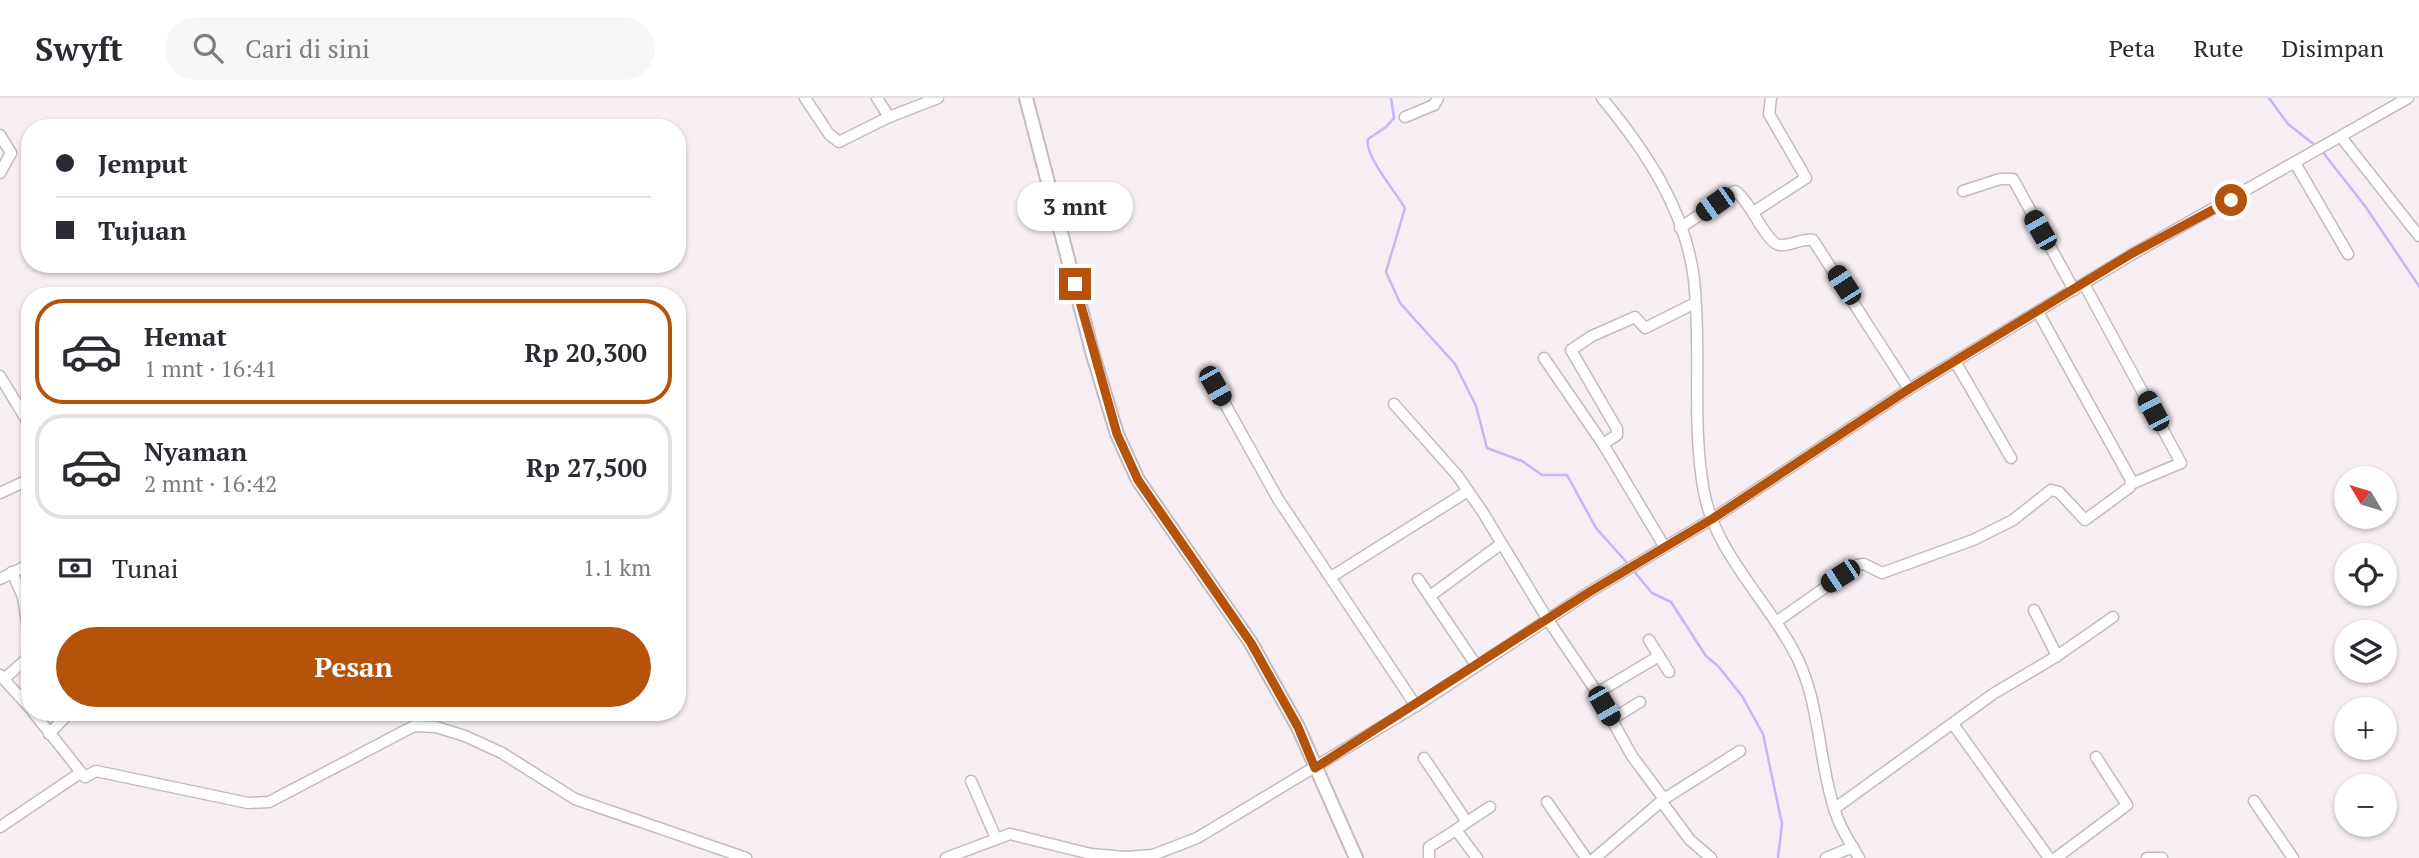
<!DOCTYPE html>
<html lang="id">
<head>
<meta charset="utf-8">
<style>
	:root { --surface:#fff; --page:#f7f7f7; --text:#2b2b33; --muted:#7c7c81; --line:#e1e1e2; --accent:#b45309 }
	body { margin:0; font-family:"PT Serif",serif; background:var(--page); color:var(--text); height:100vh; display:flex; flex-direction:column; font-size:26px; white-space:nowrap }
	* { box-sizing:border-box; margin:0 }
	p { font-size:23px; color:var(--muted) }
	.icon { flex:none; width:38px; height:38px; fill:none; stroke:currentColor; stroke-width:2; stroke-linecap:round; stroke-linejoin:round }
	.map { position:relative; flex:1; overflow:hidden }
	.drawer { position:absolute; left:21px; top:189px; width:665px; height:434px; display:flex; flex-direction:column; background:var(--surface); border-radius:28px; box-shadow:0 2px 5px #0004 }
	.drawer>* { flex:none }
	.banner { position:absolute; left:21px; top:21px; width:665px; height:154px; border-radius:28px; box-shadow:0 2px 5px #0004; display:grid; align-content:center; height:154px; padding:0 35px; background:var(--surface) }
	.needle { width:46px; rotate:308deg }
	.buttons { position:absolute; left:2334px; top:368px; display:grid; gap:14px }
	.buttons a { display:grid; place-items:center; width:63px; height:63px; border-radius:50%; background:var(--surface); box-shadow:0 2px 5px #0004; font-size:35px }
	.end { position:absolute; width:32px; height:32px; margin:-16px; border:9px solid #b45309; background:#fff; box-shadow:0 0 0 4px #fff }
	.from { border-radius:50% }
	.bubble { position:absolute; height:49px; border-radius:24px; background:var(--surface); box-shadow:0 2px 5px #0004; font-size:23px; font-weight:700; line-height:49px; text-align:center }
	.car { position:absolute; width:21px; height:42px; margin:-21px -10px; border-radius:9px; box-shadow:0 0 5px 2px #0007; background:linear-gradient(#222 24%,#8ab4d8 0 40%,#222 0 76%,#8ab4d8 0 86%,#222 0) }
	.banner b { display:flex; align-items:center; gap:24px; height:66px; font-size:26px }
	.banner b+b { border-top:2px solid var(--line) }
	.banner i { width:18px; height:18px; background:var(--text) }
	ul { padding:12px 0 0; list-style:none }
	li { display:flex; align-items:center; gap:21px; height:105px; margin:0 14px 10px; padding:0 21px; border:4px solid var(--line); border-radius:28px }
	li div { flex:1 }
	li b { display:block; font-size:26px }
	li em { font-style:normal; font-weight:700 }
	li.current { border-color:var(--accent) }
	li>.icon { width:63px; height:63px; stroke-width:1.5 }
	.pay { display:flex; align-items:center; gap:18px; height:77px; padding:0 35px; font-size:26px }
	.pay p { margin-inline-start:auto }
	.cta { display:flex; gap:14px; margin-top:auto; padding:14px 35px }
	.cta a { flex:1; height:80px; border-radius:42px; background:var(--accent); color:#fff; font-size:28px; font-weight:700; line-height:80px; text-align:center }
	header { display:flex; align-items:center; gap:42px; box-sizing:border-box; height:98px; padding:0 35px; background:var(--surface); border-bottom:2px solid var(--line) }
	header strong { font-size:33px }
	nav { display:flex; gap:38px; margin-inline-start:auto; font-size:24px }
	.search { width:490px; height:63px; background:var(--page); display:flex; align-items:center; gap:18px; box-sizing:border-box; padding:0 24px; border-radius:38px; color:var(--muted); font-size:26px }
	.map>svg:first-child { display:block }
</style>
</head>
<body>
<header>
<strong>Swyft</strong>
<div class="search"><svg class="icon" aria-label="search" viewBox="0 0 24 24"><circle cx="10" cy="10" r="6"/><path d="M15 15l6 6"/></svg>Cari di sini</div>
<nav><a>Peta</a><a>Rute</a><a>Disimpan</a></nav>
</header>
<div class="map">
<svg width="2419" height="760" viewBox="0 0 2419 760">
	<rect width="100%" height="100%" fill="#f6eef3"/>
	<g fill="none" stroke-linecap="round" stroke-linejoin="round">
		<g stroke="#c4b7f5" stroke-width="2.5">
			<path d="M1391 0 1394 20 1386 29 1368 41C1364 57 1395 93 1405 110L1386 174 1400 205 1455 266 1476 308 1487 350 1522 363 1542 377H1567L1596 430 1629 467"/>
			<polyline points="2269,0 2288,26 2316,48"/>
			<polyline points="2321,52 2365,108 2419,188"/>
			<polyline points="1633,472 1652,495 1671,504 1706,558 1718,568 1742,598 1763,636 1782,726 1778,760"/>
		</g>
		<g stroke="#c3bbbf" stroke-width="13">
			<g id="minor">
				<polyline points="805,0 829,36 839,44 889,19 938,0"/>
				<polyline points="877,0 889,19"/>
				<path d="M1602 0C1645 52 1686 112 1694 182 1702 252 1691 324 1704 394 1715 453 1764 499 1792 550 1821 600 1817 660 1835 713 1840 731 1850 744 1859 760"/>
				<polyline points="1405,19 1434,7 1438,0"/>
				<polyline points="0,37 11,55 0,75"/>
				<polyline points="2341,39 2419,138"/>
				<polyline points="2295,65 2348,156"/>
				<polyline points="1963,93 2000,81 2013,81 2074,192"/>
				<polyline points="1755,113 1806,80 1769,16 1771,0"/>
				<path d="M1680 130 1735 93C1751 103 1766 146 1780 147 1791 148 1801 140 1813 142L1909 291"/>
				<polyline points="2084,186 2181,365 2131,386"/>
				<polyline points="1544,260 1603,346 1664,448"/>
				<polyline points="1956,265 2011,360"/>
				<polyline points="0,278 30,328"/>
				<polyline points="1215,288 1278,401 1416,608"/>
				<polyline points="1394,306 1457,377 1482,413 1548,522 1594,590 1632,658 1664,701"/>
				<polyline points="1603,346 1617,337 1617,331 1571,252 1592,238 1635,219 1645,230 1695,205"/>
				<polyline points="0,395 30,381"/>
				<polyline points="12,474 23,499 30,543"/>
				<polyline points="1331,479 1468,393"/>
				<polyline points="0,481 30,466"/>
				<polyline points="1418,481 1476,567"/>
				<polyline points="1430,498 1501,446"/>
				<polyline points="2034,512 2057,558"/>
				<polyline points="1776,524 1857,467 1864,466 1882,475 1973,442 2013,422 2051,392 2059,394 2085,422 2130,389 2131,382 2038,214"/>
				<polyline points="1649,542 1669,574"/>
				<polyline points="0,577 30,610"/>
				<polyline points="4,581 30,558"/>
				<polyline points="1597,595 1659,558"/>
				<polyline points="33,614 84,678"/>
				<polyline points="1612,621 1640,604"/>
				<polyline points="1953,626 2049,760"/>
				<polyline points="49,636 70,614"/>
				<polyline points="1424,660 1467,724 1456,732 1477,760"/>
				<polyline points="971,683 996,740"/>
				<polyline points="1661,703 1690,742 1711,760"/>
				<polyline points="2254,703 2293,760"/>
				<polyline points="1547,704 1586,760"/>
				<polyline points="1834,711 1993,596 2057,558 2113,519"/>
				<polyline points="1467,724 1490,709"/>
				<polyline points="0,729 80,675 85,679 96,673 248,705 269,704 414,628 436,629 465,638 502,655 575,701 746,760"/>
				<polyline points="946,760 1010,736 1091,756 1125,759 1153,757 1197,740 1416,608 1591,493 1712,421 1909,291 2131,157 2408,0"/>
				<polyline points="1429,760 1429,749 1456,732"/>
				<polyline points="1595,760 1664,701 1740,653"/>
				<polyline points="1826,760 1853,749"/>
				<polyline points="2056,760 2127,707 2096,659"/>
				<polyline points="2147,760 2162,760"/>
			</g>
		</g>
		<g stroke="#c3bbbf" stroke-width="16">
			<polyline id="tertiary" points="1026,0 1093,257 1117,336 1138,382 1251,545 1298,629 1356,760"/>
		</g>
		<use href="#minor" stroke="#fff" stroke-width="10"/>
		<use href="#tertiary" stroke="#fff" stroke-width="12"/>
	</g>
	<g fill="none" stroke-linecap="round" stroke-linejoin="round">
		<polyline stroke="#b45309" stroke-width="9" points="1075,186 1117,336 1138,382 1251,545 1298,629 1315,670 1591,493 1712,421 1909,291 2131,156 2231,102"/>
	</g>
</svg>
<div class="buttons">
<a><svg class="needle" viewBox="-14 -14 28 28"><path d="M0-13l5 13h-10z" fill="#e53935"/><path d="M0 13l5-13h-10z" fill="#7c7c81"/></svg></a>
<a><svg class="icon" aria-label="locate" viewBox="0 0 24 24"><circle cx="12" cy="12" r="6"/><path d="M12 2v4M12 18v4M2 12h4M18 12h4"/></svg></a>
<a><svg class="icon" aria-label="layers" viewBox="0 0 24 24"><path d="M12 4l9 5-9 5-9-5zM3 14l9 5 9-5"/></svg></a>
<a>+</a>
<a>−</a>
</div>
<i class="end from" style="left:2231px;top:102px"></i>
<i class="end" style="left:1075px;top:186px"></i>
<div class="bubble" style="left:1017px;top:84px;width:116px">3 mnt</div>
<i class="car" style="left:1715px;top:106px;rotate:235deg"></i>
<i class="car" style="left:2040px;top:132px;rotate:330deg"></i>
<i class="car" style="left:1844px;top:187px;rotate:327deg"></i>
<i class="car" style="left:1215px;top:288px;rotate:150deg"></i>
<i class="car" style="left:2153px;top:313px;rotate:332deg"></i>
<i class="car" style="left:1840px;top:478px;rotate:237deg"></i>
<i class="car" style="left:1604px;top:608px;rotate:150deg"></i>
<div class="banner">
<b><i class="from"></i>Jemput</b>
<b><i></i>Tujuan</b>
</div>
<section class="drawer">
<ul>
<li class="current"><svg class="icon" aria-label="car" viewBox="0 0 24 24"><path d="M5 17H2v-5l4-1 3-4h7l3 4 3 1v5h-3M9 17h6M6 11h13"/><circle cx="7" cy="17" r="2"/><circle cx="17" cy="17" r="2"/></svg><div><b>Hemat</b><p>1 mnt · 16:41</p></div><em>Rp 20,300</em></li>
<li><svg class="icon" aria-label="car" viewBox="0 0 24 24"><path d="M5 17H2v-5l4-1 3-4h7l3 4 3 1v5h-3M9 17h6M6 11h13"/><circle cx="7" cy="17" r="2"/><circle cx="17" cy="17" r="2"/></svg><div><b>Nyaman</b><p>2 mnt · 16:42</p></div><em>Rp 27,500</em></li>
</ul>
<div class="pay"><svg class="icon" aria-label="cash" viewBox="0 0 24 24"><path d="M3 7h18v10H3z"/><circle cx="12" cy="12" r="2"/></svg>Tunai<p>1.1 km</p></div>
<div class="cta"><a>Pesan</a></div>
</section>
</div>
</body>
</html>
